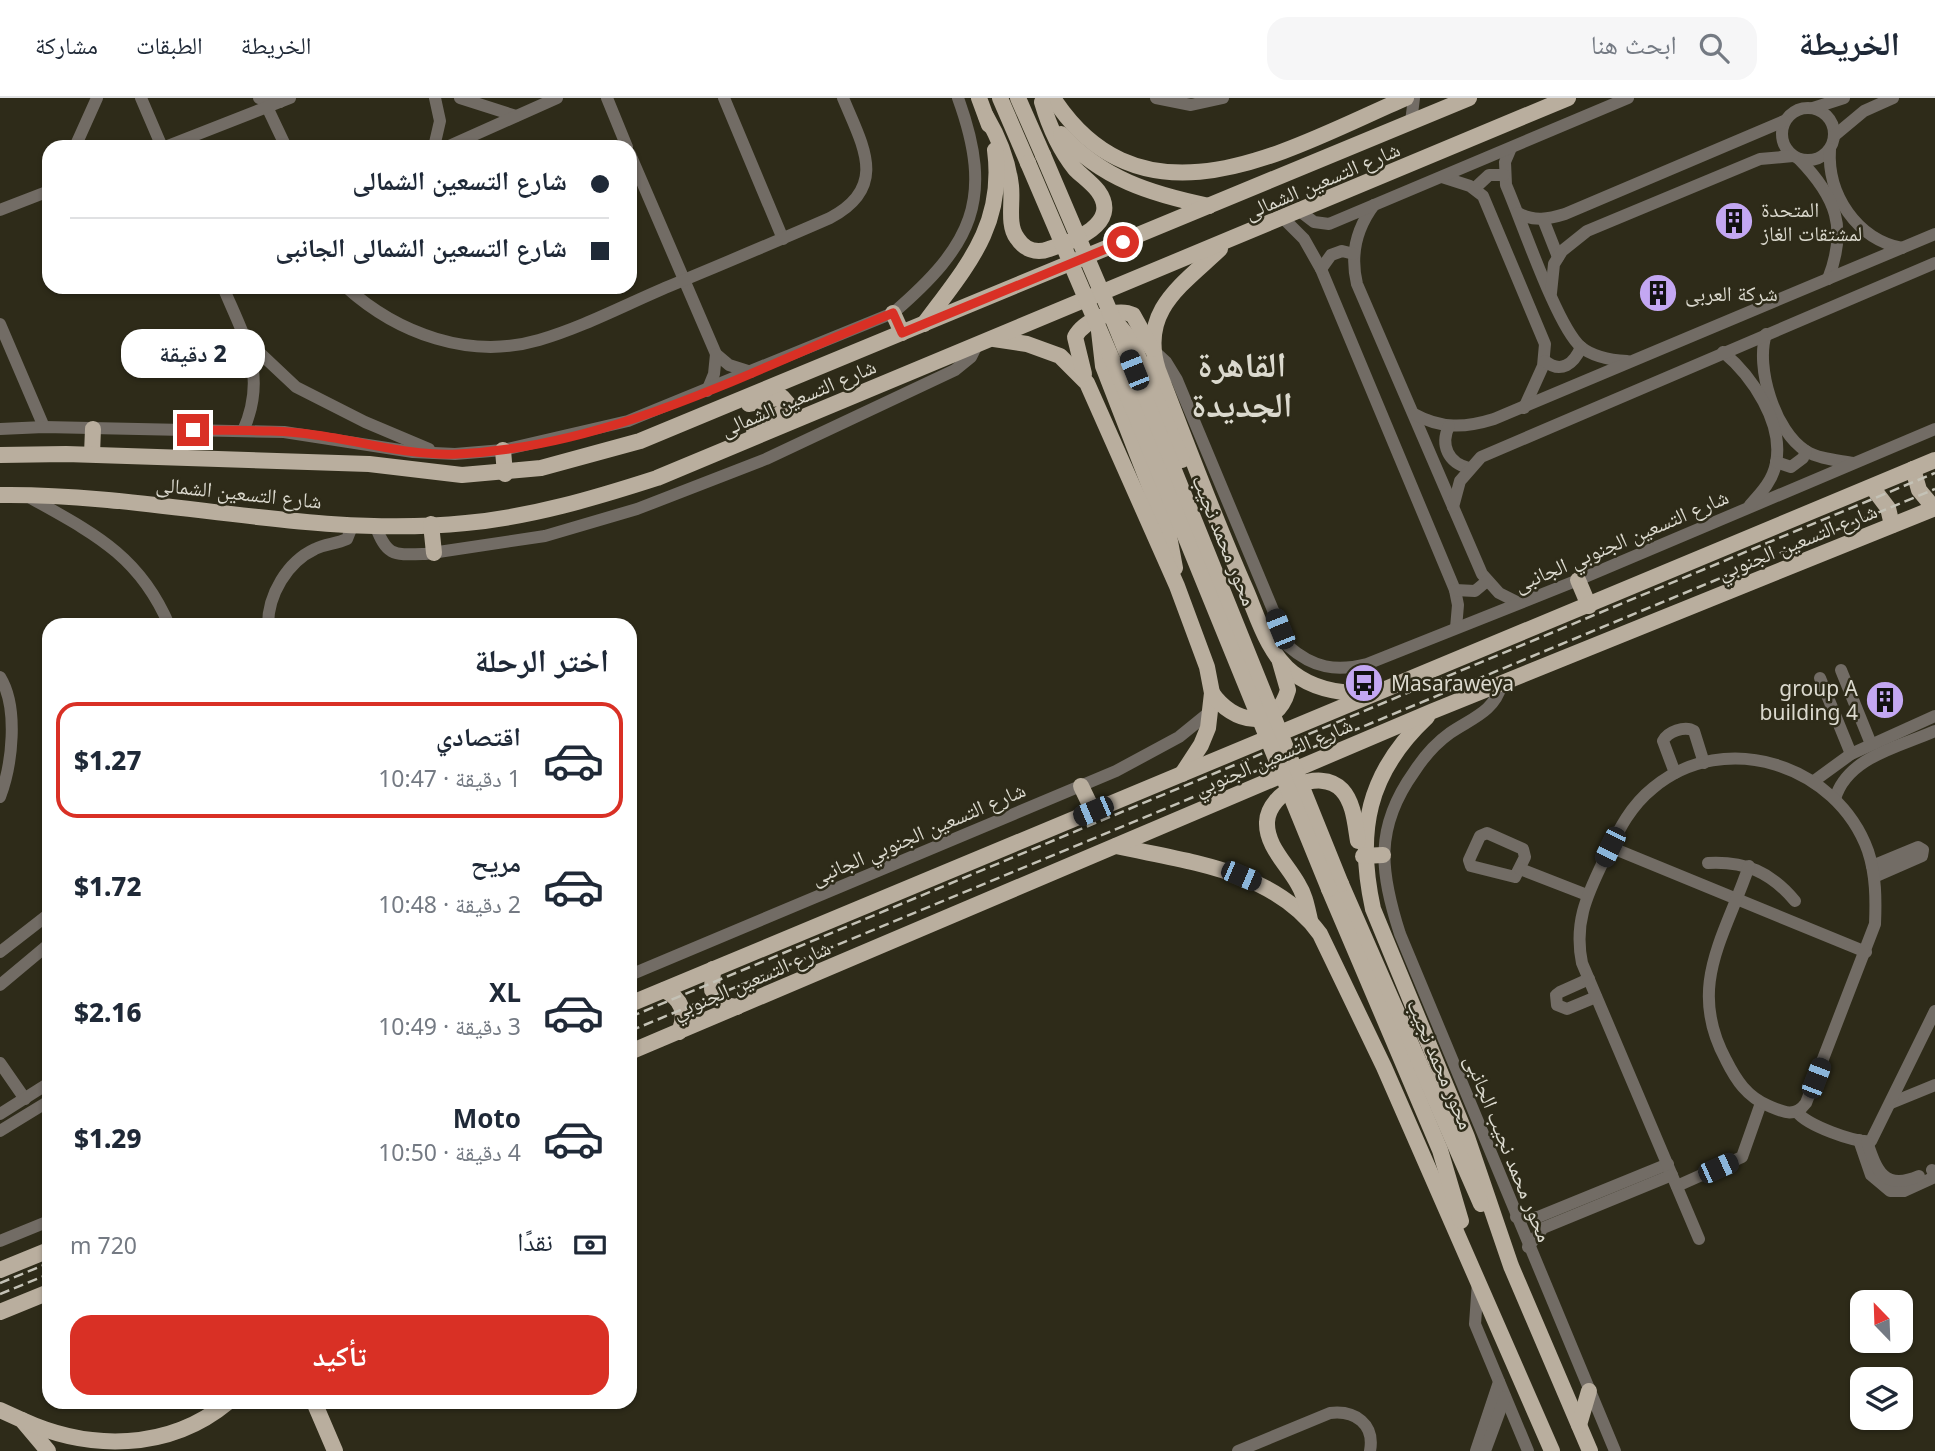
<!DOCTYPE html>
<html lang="ar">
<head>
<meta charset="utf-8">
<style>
	:root { --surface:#fff; --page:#f6f6f7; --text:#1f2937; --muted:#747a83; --line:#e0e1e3; --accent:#d93025 }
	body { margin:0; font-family:"Noto Sans","Noto Naskh Arabic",sans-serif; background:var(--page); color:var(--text); direction:rtl; height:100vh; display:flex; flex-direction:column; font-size:26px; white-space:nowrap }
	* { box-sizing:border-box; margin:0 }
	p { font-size:23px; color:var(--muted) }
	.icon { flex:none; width:38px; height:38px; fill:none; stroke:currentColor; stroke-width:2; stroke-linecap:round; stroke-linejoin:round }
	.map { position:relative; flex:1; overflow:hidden; direction:ltr }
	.side { position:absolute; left:42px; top:520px; width:595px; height:791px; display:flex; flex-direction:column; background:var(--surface); border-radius:21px; box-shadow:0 2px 5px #0004; direction:rtl }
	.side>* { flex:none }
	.banner { position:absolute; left:42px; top:42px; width:595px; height:154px; border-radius:21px; box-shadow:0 2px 5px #0004; direction:rtl; display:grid; align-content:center; height:154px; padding:0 28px; background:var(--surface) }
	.needle { width:46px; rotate:337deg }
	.controls { position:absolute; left:1850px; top:1192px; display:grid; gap:14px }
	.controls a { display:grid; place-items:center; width:63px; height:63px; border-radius:14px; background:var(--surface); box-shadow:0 2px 5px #0004; font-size:35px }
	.end { position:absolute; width:32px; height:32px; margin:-16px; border:9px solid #d93025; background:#fff; box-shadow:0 0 0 4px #fff }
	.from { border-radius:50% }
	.bubble { position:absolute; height:49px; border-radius:21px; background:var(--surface); box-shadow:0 2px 5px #0004; font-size:23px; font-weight:800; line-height:49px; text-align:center; direction:rtl }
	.car { position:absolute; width:21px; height:42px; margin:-21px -10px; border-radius:9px; box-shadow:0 0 5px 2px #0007; background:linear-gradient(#222 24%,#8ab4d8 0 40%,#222 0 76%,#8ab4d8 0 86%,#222 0) }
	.banner b { display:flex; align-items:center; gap:24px; height:66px; font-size:26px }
	.banner b+b { border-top:2px solid var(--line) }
	.banner i { width:18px; height:18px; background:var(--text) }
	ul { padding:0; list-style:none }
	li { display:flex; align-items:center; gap:21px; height:116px; margin:0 14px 10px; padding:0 14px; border:4px solid transparent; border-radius:21px }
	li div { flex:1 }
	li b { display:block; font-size:26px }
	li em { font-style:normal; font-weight:800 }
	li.selected { border-color:var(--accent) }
	li>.icon { width:63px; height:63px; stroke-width:1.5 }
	h2 { padding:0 28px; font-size:32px; line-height:84px }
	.pay { display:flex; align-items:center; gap:18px; height:77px; padding:0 28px; font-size:26px }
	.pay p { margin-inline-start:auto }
	.cta { display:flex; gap:14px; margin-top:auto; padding:14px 28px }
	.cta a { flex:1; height:80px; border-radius:21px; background:var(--accent); color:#fff; font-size:28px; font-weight:800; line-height:80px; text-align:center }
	header { display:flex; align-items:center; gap:42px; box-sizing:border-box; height:98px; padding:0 35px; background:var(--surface); border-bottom:2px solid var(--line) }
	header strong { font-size:33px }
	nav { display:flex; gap:38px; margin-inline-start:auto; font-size:24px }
	.search { width:490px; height:63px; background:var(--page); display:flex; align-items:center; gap:18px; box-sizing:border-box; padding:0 24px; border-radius:21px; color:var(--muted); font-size:26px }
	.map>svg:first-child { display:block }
</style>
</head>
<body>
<header>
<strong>الخريطة</strong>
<div class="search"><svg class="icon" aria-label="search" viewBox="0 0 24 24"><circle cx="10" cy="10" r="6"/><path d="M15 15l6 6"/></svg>ابحث هنا</div>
<nav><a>الخريطة</a><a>الطبقات</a><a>مشاركة</a></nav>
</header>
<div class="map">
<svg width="1935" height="1353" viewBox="0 0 1935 1353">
	<rect width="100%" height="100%" fill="#2e2b19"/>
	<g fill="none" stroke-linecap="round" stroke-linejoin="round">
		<g stroke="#726c65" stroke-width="12">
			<polyline points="141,0 162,49"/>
			<polyline points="259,0 280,4"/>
			<polyline points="460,0 516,18"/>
			<polyline points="607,0 627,49"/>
			<polyline points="724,0 783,141"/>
			<polyline points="1156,0 1191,7 1223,0"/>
			<circle cx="1808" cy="36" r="26"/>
			<polyline points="1813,10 1844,0"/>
			<polyline points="268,11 286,49"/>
			<polyline points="1411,24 1414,0"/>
			<polyline points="1834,38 1864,13 1893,0"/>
			<polyline points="75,49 97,0"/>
			<polyline points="165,49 290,0"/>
			<polyline points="434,49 440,23 435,0"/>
			<polyline points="447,49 557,0"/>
			<path d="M1511 50 1505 64 1506 87C1521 121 1557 229 1581 249 1593 259 1611 262 1627 263"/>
			<path d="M1830 51C1827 97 1857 141 1902 150"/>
			<polyline points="630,56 716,256 729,267 751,274"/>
			<path d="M1799 61C1836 99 1848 130 1828 181"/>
			<polyline points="1442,79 1470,88 1483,98 1545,246 1543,268 1524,310"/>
			<polyline points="1475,90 1489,77 1504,77"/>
			<path d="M1374 107C1356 131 1350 157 1357 186L1482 476 1499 495 1519 505"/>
			<polyline points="0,112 49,93"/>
			<polyline points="1301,114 1314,124 1329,126 1628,0"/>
			<path d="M1518 115C1534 124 1549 121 1565 116L1784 23"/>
			<polyline points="1284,121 1304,141 1321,171 1455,492 1458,507 1456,530"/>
			<polyline points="1543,121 1558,159"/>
			<polyline points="1321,171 1331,157 1342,153 1354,156"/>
			<path d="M223 189C245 241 268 277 243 333"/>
			<path d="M346 189C398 236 470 262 539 242 580 230 619 210 658 193 715 169 773 145 830 120 889 89 863 48 843 0"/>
			<polyline points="1551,195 1554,166 1562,153 1587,133 1760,61 1793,58"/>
			<polyline points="0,226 44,329"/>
			<path d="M1766 236C1755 269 1775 334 1806 353 1819 361 1837 362 1853 365"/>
			<polyline points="245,241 296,289 365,324 429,351"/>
			<path d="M1153 252 1166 264 1177 282 1288 548C1313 570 1336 574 1367 566L1578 482 1935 331"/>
			<path d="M1723 254C1752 278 1784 325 1776 365 1773 382 1762 394 1750 407"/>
			<path d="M1545 263C1561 276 1574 266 1581 249"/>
			<polyline points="707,293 714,276 716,256"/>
			<path d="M1414 316C1441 331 1465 330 1494 321L1935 136"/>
			<path d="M1449 328C1440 347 1448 365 1469 370"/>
			<path d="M0 331 44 329 284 334 413 354 455 356 503 352 628 323 893 215C972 147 995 102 958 0"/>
			<polyline points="1776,364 1791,369 1803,360 1806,353"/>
			<path d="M27 398C91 434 139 456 169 527"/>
			<polyline points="1453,409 1460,383 1481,359 1935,165"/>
			<path d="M375 427C387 458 392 457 425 456L545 438 637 411 766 361 955 272 971 259 977 247"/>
			<polyline points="1455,492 1475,493 1487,483"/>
			<path d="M268 527C268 497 287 464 315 451 325 446 336 446 347 441L353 426"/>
			<polyline points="1841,572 1871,646"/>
			<path d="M0 579C19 610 12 667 0 699"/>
			<polyline points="1820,580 1851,656"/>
			<path d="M1502 586C1494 614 1472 620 1450 635 1436 645 1423 660 1414 674 1374 730 1380 774 1400 836L1615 1353"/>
			<path d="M1675 675 1663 643C1667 634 1685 627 1694 633L1704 665"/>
			<polyline points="1814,683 1851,656 1935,618"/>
			<path d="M1835 701C1847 659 1899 649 1935 633"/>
			<polygon points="1487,735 1523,751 1525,759 1515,779 1471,768 1469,762 1480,738"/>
			<polyline points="1610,749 1866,854"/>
			<path d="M1708 765C1745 763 1771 774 1795 803"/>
			<polyline points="1872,768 1918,749 1923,752 1922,758 1874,779"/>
			<polyline points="1520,771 1587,797"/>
			<polyline points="0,854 49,816"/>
			<polyline points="630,877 1116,673 1179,639 1211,613"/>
			<polyline points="1589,881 1560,894 1556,897 1557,907 1567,911 1596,899"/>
			<polyline points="0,887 49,846"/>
			<polyline points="0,965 25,1001"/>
			<polyline points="1891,1005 1935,987"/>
			<path d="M1797 1014C1807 1027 1854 1045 1871 1043L1935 913"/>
			<polyline points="0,1016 49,985"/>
			<polyline points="0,1033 49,1003"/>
			<polyline points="1859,1042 1871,1077 1890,1093 1904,1093 1935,1079 1932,1072"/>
			<path d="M1867 1044C1877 1073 1884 1093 1919 1078"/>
			<polyline points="1677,1088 1742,1059 1761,1005"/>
			<polyline points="1516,1119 1538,1119 1668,1066"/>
			<path d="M1699 1141 1582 865C1574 826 1586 799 1603 764 1617 736 1628 710 1653 690 1725 630 1837 667 1868 753 1876 777 1876 802 1875 826L1806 1005C1795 1020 1783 1014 1769 1008 1747 999 1736 982 1726 962 1686 888 1725 839 1749 768"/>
			<polyline points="0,1143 49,1123"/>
			<polyline points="1528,1149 1543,1130 1672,1077"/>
			<polyline points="1478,1184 1475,1226 1528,1353"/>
			<path d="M1238 1353 1330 1315C1355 1312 1375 1326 1370 1353"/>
			<polyline points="1476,1353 1499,1284"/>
			<polyline points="1485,1353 1505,1299"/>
		</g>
		<g stroke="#b9ae9e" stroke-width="16">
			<polyline points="979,0 989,27"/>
			<polyline points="1000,0 1028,65"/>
			<polyline points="1018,0 1043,57"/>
			<path d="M1053 0C1144 140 1292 49 1406 0"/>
			<path d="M986 18C999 40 1008 62 1011 88 1013 104 1007 127 1017 140 1024 151 1036 156 1049 151 1072 144 1122 126 1098 93 1092 85 1082 78 1075 71 1059 51 1049 28 1042 4"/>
			<path d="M1061 36C1102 81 1151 96 1209 108"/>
			<path d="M1220 151C1182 187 1139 213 1158 272 1187 346 1214 420 1246 492 1258 520 1268 556 1293 575 1315 592 1342 596 1369 595"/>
			<polyline points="893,215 902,235"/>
			<polyline points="1115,223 1131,242 1182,362"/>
			<path d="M924 226C966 169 1005 128 995 52"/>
			<polyline points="1099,233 1103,268 1169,438 1175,470"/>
			<polyline points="994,241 1027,246 1060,258 1087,285 1177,488 1207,569 1212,595 1208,630 1201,647 1182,676"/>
			<path d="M1084 276 1075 239C1084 222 1117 209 1133 217L1152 251"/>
			<polyline points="749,306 782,299 789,307 786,312 754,332"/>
			<polyline points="503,352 505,376"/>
			<polyline points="92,356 93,331"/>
			<polyline points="0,357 66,356 369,366 462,377 541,370 640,343 1469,0"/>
			<polyline points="1913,371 1919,392 1934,410"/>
			<polyline points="1872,389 1888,410 1892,427"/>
			<path d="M0 397C156 395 310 441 466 425 531 419 595 400 657 380L1568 0"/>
			<polyline points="431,426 434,455"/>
			<polyline points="1578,482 1589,508"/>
			<path d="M1212 595C1232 625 1276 635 1288 592L1280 564"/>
			<path d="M1427 619C1367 675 1356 734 1373 811L1467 1039 1511 1168 1590 1353"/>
			<polyline points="1081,688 1093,713"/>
			<path d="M1116 748C1188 764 1274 772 1320 836L1384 969 1552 1353"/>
			<polyline points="1363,758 1383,757"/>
			<polyline points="1341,786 1481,1106"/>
			<polyline points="1329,791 1440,1052 1461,1123"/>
			<path d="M1310 822C1307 809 1305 797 1298 786 1287 766 1266 748 1267 724 1268 694 1320 668 1342 692 1354 705 1355 726 1358 743"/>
			<polyline points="713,871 712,892 726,907 737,909"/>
			<path d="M664 892C682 901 687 915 679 934"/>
			<polyline points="630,906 1935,362"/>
			<polyline points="630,954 1433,613 1935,410"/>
			<polyline points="0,1172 49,1152"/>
			<polyline points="0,1214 49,1194"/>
			<polyline points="314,1304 335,1353"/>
			<polyline points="0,1312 22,1322 48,1353"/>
			<path d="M22 1322C89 1353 169 1353 228 1304"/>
			<polyline points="1579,1327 1589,1293"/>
		</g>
		<g stroke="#c4c2b6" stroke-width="2.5" stroke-dasharray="10 5" stroke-linecap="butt">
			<polyline points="630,919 1935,375"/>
			<polyline points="630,933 1935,391"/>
			<polyline points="0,1185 49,1165"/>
			<polyline points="0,1196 49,1176"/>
		</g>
		<g stroke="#b9ae9e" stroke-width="16">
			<polyline points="1043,57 1113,221 1341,786"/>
			<polyline points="1028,65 1135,315 1329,791"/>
		</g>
	</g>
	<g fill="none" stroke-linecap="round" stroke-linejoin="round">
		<path stroke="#d93025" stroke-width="9" d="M193 332C234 333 275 331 315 337 362 343 408 358 457 356 612 349 752 272 893 215L902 235 1123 144"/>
	</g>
	<defs>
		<g id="building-disc" transform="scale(2.0125)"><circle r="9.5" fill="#c3a7f2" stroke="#2e2b19"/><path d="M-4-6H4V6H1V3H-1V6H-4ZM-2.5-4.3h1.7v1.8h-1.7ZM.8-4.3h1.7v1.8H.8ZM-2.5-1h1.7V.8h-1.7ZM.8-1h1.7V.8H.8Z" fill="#111"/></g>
		<g id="bus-disc" transform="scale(2.0125)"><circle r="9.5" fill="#c3a7f2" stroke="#2e2b19"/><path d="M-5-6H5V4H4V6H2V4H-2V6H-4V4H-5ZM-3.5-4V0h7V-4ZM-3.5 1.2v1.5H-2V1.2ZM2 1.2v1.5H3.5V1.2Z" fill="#111"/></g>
	</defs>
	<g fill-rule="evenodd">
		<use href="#building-disc" x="1734" y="123"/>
		<use href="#building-disc" x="1658" y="195"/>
		<use href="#bus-disc" x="1364" y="585"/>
		<use href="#building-disc" x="1885" y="602"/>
	</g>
	<g text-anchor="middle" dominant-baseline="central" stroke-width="5" stroke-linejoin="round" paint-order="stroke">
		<g font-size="21" fill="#dbd9ce" stroke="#2e2b19">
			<text transform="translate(1322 82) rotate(-23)">شارع التسعين الشمالى</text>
			<text transform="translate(798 299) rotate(-23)">شارع التسعين الشمالى</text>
			<text transform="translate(239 394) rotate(6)">شارع التسعين الشمالى</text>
			<text transform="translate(1225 442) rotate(68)">محور محمد نجيب</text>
			<text transform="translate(1621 442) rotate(-23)">شارع التسعين الجنوبي الجانبى</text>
			<text transform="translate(1797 443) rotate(-22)">شارع التسعين الجنوبي</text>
			<text transform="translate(1273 658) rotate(-23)">شارع التسعين الجنوبي</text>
			<text transform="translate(918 735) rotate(-23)">شارع التسعين الجنوبي الجانبى</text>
			<text transform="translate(751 881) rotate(-23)">شارع التسعين الجنوبي</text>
			<text transform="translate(1441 966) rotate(67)">محور محمد نجيب</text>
			<text transform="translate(1509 1050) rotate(68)">محور محمد نجيب الجانبى</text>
		</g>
		<g font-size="21" fill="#dbd9ce" stroke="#2e2b19" text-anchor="start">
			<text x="1761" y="111">المتحدة<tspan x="1761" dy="24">لمشتقات الغاز</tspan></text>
			<text x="1685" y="195">شركة العربى</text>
			<text x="1391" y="585">Masaraweya</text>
			<text x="1858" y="590" text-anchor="end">group A<tspan x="1858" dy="24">building 4</tspan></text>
		</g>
		<g font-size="35" font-weight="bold" fill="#dbd9ce" stroke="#2e2b19">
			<text x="1242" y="265">القاهرة<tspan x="1242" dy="40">الجديدة</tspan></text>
		</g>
	</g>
</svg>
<div class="controls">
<a><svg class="needle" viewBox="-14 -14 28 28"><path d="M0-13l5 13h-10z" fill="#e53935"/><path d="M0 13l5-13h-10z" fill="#747a83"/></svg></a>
<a><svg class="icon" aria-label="layers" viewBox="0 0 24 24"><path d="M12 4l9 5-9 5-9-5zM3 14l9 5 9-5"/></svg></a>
</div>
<i class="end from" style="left:1123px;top:144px"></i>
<i class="end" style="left:193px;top:332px"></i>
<div class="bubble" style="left:121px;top:231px;width:144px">2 دقيقة</div>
<i class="car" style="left:1134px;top:272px;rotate:338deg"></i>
<i class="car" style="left:1280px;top:531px;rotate:338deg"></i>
<i class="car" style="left:1093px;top:713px;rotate:247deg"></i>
<i class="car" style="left:1610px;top:749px;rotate:206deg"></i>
<i class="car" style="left:1241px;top:778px;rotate:113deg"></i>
<i class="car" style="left:1816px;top:980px;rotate:21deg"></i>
<i class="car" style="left:1718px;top:1070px;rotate:66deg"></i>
<div class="banner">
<b><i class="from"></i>شارع التسعين الشمالى</b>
<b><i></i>شارع التسعين الشمالى الجانبى</b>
</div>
<section class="side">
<h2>اختر الرحلة</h2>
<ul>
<li class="selected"><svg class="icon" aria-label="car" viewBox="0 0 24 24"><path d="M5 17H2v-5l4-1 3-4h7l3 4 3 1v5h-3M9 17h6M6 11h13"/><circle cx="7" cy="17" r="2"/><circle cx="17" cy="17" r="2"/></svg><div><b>اقتصادي</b><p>1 دقيقة · 10:47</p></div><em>$1.27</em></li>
<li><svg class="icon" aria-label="car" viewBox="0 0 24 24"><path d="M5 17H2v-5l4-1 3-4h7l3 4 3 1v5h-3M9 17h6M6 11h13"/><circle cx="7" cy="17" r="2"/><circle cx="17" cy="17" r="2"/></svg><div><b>مريح</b><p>2 دقيقة · 10:48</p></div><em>$1.72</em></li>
<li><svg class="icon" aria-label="car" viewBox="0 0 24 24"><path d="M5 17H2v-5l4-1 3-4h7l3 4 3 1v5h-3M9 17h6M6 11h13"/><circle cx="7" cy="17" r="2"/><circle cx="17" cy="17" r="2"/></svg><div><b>XL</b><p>3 دقيقة · 10:49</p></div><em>$2.16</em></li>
<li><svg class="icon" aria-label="car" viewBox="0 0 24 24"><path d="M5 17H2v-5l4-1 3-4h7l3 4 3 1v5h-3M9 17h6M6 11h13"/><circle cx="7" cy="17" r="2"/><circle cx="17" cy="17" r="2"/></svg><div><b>Moto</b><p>4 دقيقة · 10:50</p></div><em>$1.29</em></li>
</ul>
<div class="pay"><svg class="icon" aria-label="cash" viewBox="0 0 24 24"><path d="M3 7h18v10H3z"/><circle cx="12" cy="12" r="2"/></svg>نقدًا<p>720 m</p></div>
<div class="cta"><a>تأكيد</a></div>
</section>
</div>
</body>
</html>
